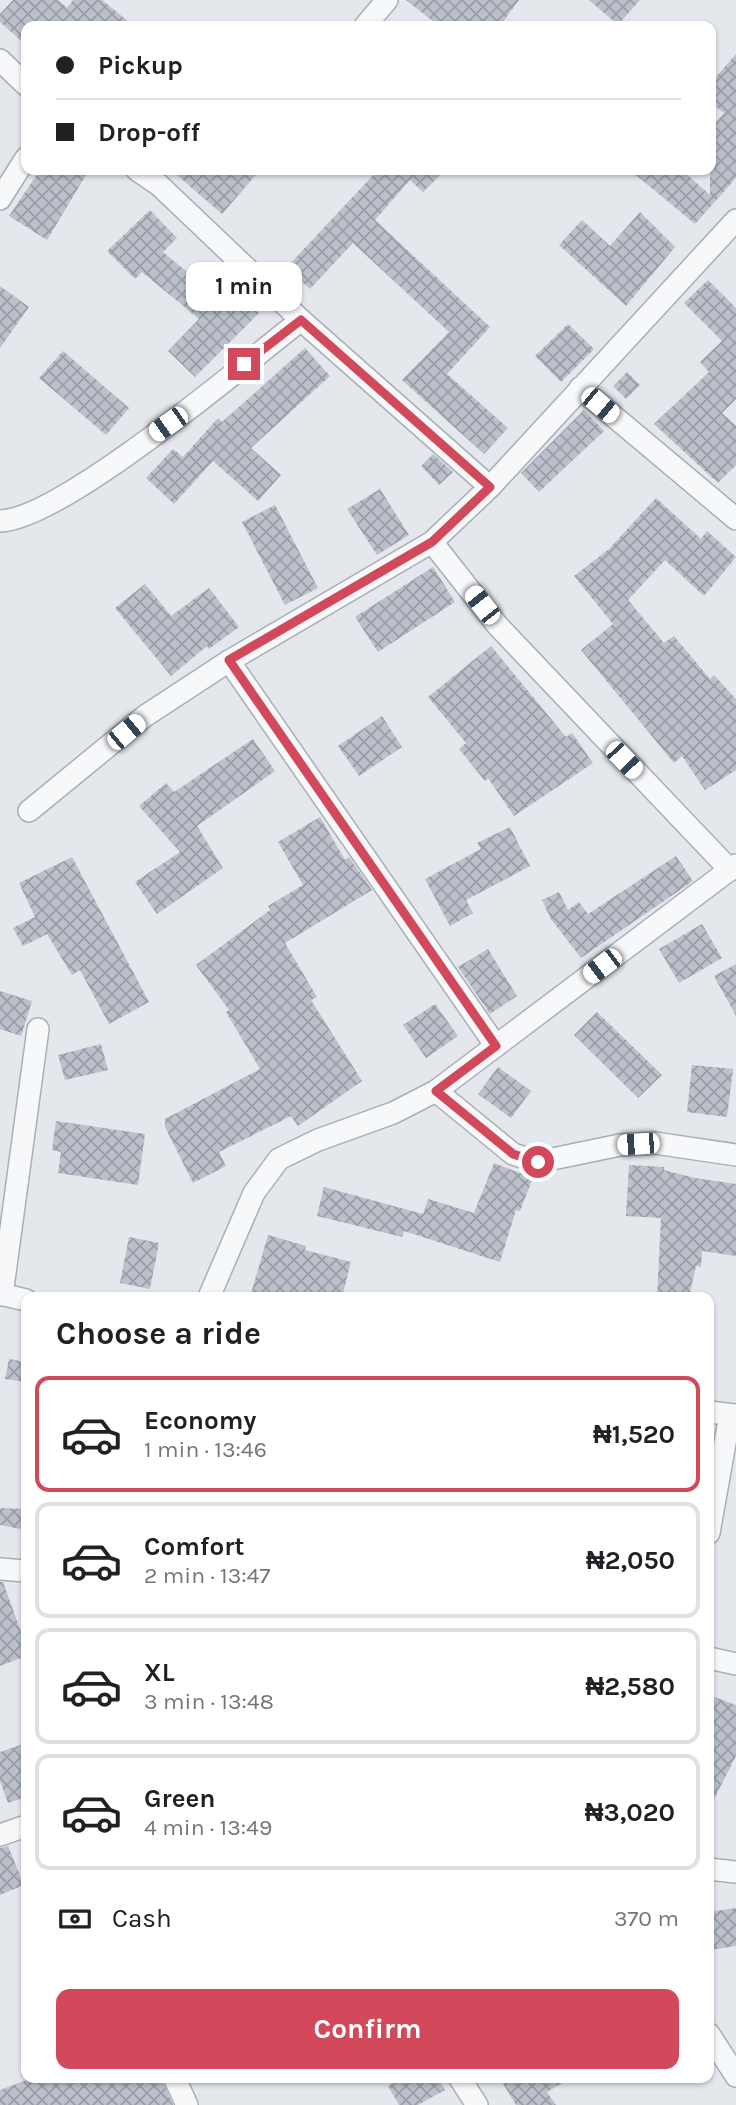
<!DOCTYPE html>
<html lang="en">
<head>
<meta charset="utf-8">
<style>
	:root { --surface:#fff; --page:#f2f2f2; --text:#202124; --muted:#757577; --line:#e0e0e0; --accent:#d1495b }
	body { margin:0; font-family:Karla,sans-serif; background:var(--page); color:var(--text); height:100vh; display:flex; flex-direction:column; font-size:26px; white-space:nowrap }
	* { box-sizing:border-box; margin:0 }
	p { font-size:23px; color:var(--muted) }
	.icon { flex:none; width:38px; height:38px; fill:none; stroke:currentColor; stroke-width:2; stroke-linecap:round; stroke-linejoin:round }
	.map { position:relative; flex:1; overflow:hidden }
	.panel { position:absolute; left:21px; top:1292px; width:693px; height:791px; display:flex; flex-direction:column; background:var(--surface); border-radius:14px; box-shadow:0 2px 5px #0004 }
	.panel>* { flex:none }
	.banner { position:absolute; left:21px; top:21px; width:695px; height:154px; border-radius:14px; box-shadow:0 2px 5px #0004; display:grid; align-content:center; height:154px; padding:0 35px; background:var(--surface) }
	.end { position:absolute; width:32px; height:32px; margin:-16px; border:9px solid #d1495b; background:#fff; box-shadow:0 0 0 4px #fff }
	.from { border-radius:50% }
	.bubble { position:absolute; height:49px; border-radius:14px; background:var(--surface); box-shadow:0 2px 5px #0004; font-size:23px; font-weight:700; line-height:49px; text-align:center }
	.car { position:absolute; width:21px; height:42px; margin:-21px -10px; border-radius:9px; box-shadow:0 0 5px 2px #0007; background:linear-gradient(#fff 24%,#345 0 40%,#fff 0 76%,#345 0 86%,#fff 0) }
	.banner b { display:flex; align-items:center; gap:24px; height:66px; font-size:26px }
	.banner b+b { border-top:2px solid var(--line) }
	.banner i { width:18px; height:18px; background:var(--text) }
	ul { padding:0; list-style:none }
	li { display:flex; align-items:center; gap:21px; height:116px; margin:0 14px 10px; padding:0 21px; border:4px solid var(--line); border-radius:14px }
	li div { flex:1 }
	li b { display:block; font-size:26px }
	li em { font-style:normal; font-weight:700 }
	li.current { border-color:var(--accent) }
	li>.icon { width:63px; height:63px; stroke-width:1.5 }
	h2 { padding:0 35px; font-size:32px; line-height:84px }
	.pay { display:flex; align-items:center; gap:18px; height:77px; padding:0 35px; font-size:26px }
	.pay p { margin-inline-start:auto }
	.primary-button { display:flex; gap:14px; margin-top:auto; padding:14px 35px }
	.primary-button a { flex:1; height:80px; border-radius:14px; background:var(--accent); color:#fff; font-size:28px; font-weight:700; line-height:80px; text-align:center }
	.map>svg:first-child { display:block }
</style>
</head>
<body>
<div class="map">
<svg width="736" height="2105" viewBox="0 0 736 2105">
	<defs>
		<pattern id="building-cross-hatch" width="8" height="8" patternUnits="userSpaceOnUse" patternTransform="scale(1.75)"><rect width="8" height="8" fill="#bbc0ca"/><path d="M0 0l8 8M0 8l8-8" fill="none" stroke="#989da6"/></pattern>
	</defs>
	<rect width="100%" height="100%" fill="#e4e7ec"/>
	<g fill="url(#building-cross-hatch)">
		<polygon points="13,0 58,0 67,8 73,0 102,0 134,26 26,26 26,45 0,22 0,14"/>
		<polygon points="406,0 519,0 500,26 439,26"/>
		<polygon points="589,0 640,0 618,25"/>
		<polygon points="736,54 736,178 695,224 630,170 682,170 710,195 710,129 724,113 710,102 710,84"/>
		<polygon points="40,170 89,170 47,240 9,216"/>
		<polygon points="171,170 260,170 222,214"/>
		<polygon points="378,170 445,170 423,192 410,180 375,220 490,327 447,374 508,428 484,454 402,380 449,332 353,243 310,289 286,268"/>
		<polygon points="150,210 177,238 163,252 220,299 232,286 259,313 195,377 168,351 199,319 142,272 135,279 107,251"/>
		<polygon points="640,212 675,247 626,306 559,245 582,220 610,246"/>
		<polygon points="708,280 736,308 736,399 722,413 736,426 736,465 718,483 654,424 709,372 700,362 722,341 684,303"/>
		<polygon points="0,286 29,307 0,348"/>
		<polygon points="568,324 594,349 561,382 535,356"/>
		<polygon points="305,348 330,376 251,448 281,475 258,501 213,461 174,504 146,478 173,449 183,457 218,418 222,422"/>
		<polygon points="63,351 129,408 106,435 39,378"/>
		<polygon points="627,372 640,385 626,399 613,386"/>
		<polygon points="584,410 604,431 539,492 521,473"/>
		<polygon points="433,454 453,472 439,485 421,466"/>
		<polygon points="380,489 409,535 377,555 347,509"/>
		<polygon points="656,498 701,539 707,531 736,557 704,596 665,560 628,600 664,643 674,636 710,679 714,675 736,699 736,770 705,790 682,756 674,763 581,650 613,624 574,576 609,549"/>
		<polygon points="275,505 318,588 285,605 242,522"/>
		<polygon points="433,567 455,602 378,652 355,617"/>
		<polygon points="145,584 171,616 209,588 239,627 209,649 207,646 171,676 115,608"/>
		<polygon points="491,646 566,737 572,733 593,763 514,816 488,778 485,781 459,749 466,743 428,697"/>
		<polygon points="382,716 402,747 359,776 338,746"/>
		<polygon points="253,739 275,771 197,826 223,868 157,914 135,882 180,852 139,806 166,783 174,792"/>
		<polygon points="320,817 345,860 349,857 372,890 285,943 317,997 311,1000 362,1081 298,1126 291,1116 219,1152 226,1166 193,1183 165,1127 165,1119 260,1069 226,1012 229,1010 196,965 270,910 268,906 303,885 278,842"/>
		<polygon points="510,827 530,866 466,900 473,913 450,926 425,879 481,849 477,843"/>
		<polygon points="676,856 693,881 581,958 551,919 542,900 559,892 568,910 579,902 588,914"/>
		<polygon points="72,857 149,1002 109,1024 80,970 72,975 47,934 23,946 13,928 35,917 19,883"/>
		<polygon points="702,924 722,958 679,983 659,949"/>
		<polygon points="488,949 517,996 490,1014 458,967"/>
		<polygon points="736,964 736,1016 714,976"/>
		<polygon points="0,991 32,1001 21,1036 0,1029"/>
		<polygon points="435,1004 458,1036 426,1058 403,1025"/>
		<polygon points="597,1012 662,1075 638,1098 574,1035"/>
		<polygon points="101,1044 108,1070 65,1080 58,1055"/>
		<polygon points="692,1065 733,1069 727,1117 687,1112"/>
		<polygon points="498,1067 531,1091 511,1118 478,1094"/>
		<polygon points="56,1121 145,1134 138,1185 58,1173 61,1152 52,1150"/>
		<polygon points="494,1163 533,1178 520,1211 516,1210 500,1262 404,1231 402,1237 317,1216 324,1187 423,1214 428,1199 474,1213"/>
		<polygon points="629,1165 664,1167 664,1170 695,1178 736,1184 736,1256 702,1251 701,1267 696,1266 689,1297 657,1297 661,1218 626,1216"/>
		<polygon points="268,1235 306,1246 305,1250 351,1262 342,1297 250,1297"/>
		<polygon points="129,1237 159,1243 150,1289 120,1283"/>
		<polygon points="9,1359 26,1362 26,1382 5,1379"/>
		<polygon points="0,1508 26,1509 26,1530 0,1525"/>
		<polygon points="0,1582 3,1582 26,1646 26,1656 0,1666"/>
		<polygon points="709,1695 736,1705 736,1756 709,1809"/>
		<polygon points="26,1743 26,1797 8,1803 0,1781 0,1752"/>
		<polygon points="8,1846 24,1885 0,1895 0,1848"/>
		<polygon points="736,1908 736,1946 709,1950 709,1912"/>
		<polygon points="35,2077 161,2077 173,2105 0,2105 0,2090"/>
		<polygon points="404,2077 438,2077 445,2090 418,2105 399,2105 388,2086"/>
		<polygon points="499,2077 573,2077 547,2092 556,2105 516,2105"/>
	</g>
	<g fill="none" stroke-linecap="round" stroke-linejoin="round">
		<g stroke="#a9aeb7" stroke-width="24">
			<g id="minor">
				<polyline points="365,26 387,0"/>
				<polyline points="0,60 26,85"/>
				<polyline points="137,170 159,185 301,320 490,487"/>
				<polyline points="0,199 26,158"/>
				<polyline points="580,388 736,519"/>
				<path d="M0 521C61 520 246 363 301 320"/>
				<polyline points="432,542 498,626 730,870"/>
				<polyline points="229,661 496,1046"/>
				<polyline points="29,811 145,716 229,661 432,542 490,487 736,220"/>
				<polyline points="436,1091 513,1154 538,1162 620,1145 655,1143 736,1155"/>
				<polyline points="0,1294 26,1300"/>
				<polyline points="2,1295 38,1029"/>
				<polyline points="209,1297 254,1193 279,1159 318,1140 393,1113 436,1091 736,865"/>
				<polyline points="709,1412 736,1415"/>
				<polyline points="709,1533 730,1415"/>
				<polyline points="0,1569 26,1571"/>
				<polyline points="709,1658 736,1664"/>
				<polyline points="0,1835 26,1826"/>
				<polyline points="709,1869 736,1872"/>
				<polyline points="709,2034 736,2076"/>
				<polyline points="174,2077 187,2105"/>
				<polyline points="459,2077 477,2105"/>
			</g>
		</g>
		<use href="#minor" stroke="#f7f8fa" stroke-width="21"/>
	</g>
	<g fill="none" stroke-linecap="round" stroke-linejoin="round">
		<polyline stroke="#d1495b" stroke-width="9" points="244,364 301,320 490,487 432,542 229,660 496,1046 436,1091 513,1154 538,1162"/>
	</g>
</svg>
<i class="end from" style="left:538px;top:1162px"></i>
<i class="end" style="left:244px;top:364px"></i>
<div class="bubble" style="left:186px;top:262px;width:116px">1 min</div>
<i class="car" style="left:600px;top:405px;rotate:130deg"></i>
<i class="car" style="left:168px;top:424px;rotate:235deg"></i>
<i class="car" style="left:482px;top:605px;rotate:322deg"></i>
<i class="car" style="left:126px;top:732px;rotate:50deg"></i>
<i class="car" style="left:624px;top:760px;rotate:136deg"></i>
<i class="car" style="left:602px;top:966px;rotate:233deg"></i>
<i class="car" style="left:638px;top:1144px;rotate:267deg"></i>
<div class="banner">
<b><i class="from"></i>Pickup</b>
<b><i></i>Drop-off</b>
</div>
<section class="panel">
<h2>Choose a ride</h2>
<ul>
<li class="current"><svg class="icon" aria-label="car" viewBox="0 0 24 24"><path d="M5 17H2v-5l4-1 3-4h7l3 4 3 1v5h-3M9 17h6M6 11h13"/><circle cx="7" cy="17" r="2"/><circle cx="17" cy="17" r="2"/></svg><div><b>Economy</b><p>1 min · 13:46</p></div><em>₦1,520</em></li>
<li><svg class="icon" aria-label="car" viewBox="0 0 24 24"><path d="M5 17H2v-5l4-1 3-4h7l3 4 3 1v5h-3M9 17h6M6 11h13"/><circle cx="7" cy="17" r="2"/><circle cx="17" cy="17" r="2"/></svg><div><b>Comfort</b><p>2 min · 13:47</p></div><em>₦2,050</em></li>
<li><svg class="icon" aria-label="car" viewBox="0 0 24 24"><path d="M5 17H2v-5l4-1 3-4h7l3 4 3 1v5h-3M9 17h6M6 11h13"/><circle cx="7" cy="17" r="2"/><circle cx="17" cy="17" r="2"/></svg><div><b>XL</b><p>3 min · 13:48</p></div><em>₦2,580</em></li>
<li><svg class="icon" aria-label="car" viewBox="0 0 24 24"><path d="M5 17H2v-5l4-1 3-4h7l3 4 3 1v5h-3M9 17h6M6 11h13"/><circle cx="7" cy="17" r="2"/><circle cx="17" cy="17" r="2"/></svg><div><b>Green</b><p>4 min · 13:49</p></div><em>₦3,020</em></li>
</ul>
<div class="pay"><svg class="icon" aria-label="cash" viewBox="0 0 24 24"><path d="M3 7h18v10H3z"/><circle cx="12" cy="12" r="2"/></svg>Cash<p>370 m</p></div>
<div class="primary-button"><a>Confirm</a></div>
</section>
</div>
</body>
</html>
